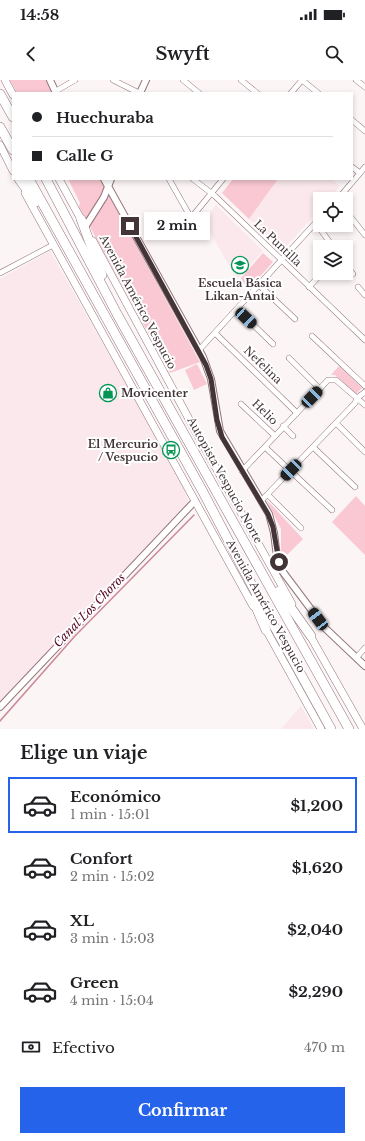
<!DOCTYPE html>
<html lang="es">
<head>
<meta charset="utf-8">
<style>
	:root { --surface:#fff; --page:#f6f6f6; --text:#202124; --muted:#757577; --line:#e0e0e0; --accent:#2563eb }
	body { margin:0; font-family:"Libre Baskerville",serif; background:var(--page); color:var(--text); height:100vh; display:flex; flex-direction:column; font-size:15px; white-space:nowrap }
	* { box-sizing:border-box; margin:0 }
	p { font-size:13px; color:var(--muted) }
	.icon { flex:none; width:22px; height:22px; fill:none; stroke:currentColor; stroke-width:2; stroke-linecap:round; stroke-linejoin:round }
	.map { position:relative; height:649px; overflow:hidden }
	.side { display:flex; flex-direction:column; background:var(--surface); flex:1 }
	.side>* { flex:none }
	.top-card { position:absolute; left:12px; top:12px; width:341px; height:88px; border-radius:0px; box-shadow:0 2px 6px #0003; display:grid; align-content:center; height:88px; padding:0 20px; background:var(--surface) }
	.fabs { position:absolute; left:313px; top:112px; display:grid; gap:8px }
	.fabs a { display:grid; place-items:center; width:40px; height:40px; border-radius:0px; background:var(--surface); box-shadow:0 2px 6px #0003; font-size:20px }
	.end { position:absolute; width:18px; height:18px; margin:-9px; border:5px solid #423437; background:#fff; box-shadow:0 0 0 2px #fff }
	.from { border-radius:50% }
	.bubble { position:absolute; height:28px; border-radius:0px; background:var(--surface); box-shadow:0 2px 6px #0003; font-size:13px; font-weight:700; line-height:28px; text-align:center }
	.car { position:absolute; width:12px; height:24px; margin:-12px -6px; border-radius:5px; box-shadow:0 0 3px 1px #0007; background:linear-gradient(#222 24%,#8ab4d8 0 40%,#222 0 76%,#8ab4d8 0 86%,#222 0) }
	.top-card b { display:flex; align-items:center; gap:14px; height:38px; font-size:15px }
	.top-card b+b { border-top:1px solid var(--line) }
	.top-card i { width:10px; height:10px; background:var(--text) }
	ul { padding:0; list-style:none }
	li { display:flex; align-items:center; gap:12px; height:56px; margin:0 8px 6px; padding:0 12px; border:2px solid transparent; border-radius:0px }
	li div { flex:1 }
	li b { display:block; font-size:15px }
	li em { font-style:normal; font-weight:700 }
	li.active { border-color:var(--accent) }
	li>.icon { width:36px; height:36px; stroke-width:1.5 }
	h2 { padding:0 20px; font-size:18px; line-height:48px }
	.pay { display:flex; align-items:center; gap:10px; height:44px; padding:0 20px; font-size:15px }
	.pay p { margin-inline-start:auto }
	.action { display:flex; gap:8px; margin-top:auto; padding:8px 20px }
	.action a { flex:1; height:46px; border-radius:0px; background:var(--accent); color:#fff; font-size:16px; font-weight:700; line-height:46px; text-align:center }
	.status { display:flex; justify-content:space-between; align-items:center; height:28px; padding:0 20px; background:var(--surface); direction:ltr }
	.status svg { height:11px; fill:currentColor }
	header { display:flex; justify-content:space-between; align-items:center; height:52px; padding:0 20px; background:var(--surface); font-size:18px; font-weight:700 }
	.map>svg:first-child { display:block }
</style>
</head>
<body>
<div class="status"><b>14:58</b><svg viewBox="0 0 49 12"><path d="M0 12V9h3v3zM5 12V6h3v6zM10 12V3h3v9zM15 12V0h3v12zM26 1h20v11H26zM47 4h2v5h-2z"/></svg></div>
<header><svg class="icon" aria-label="back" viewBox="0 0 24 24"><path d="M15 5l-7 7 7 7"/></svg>Swyft<svg class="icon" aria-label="search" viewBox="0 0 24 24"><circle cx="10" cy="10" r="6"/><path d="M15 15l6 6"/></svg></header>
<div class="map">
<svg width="365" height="649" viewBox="0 0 365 649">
	<rect width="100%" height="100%" fill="#fcf5f6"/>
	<g fill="#fae8ec">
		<polygon points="278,99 332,99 340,106 329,119 320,119 320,129 282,171 249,139"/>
		<polygon points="216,125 263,171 237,199 203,140"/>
		<polygon points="50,171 182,402 189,424 0,631 0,199"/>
		<polygon points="301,626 314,649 281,649"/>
	</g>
	<g fill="#f9c8d2">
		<polygon points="10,0 48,0 55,13 17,13"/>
		<polygon points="68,99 100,99 200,282 170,293 79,127 80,123"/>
		<polygon points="233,99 278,99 249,139 222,113"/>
		<polygon points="263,173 273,182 248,210 241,198"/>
		<polygon points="197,284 207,304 194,310 185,290"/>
		<polygon points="339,286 362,308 356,314 335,295 331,295"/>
		<polygon points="356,416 365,426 365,475 332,442"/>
		<polygon points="266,419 303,459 284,478 281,470 281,449"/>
	</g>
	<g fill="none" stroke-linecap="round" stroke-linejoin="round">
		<polyline stroke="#cb8897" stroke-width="1.5" points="0,641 75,556 194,435"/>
		<g stroke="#95767c" stroke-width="6">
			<g id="minor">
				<polyline points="113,0 139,13"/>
				<polyline points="183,0 199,13"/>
				<polyline points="241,0 257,13"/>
				<polyline points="302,0 318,13"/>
				<polyline points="356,0 365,7"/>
				<polyline points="56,11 75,0"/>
				<polyline points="291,13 302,0"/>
				<polyline points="352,40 365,51"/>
				<polyline points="352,87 360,93"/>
				<polyline points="169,99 191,138 223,99"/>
				<polyline points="193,99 215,116 365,260"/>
				<polyline points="338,119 365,87"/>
				<polyline points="346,131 365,155"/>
				<polyline points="316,143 333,167"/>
				<polyline points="346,185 353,194"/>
				<polyline points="0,193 53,165"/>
				<polyline points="259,205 295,239"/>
				<polyline points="309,207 322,193"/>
				<polyline points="358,207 365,215"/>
				<polyline points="237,229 273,264"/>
				<polyline points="215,253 297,333"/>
				<polyline points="312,256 365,306"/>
				<polyline points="199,270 320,138"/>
				<polyline points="289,278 320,309"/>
				<polyline points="241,324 275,356"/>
				<polyline points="336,343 365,372"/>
				<polyline points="283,346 293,356"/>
				<polyline points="265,367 332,430"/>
				<polyline points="313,367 355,407"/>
				<polyline points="242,391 328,300 336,300 365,325"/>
				<polyline points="268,415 301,448"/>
				<polyline points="261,421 355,323 357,318 365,312"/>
				<polyline points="356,578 365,568"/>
			</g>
		</g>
		<g stroke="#95767c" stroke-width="8">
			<g id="tertiary">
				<polyline points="50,0 56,13"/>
				<polyline points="140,13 146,0"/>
				<polyline points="104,99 203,277 211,299 220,351 269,434 274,453 277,477 283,492 325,548 365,586"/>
				<polyline points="85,147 104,117 111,99"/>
				<polyline points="0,627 195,421"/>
			</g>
		</g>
		<g stroke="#95767c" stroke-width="8">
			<g id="secondary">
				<polyline points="5,0 13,15"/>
				<polyline points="0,65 13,91"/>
				<polyline points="59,99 83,143"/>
				<polyline points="25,113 253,526"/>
				<polyline points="93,161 197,354 292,524"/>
				<polyline points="264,546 321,649"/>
				<polyline points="308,552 363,649"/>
			</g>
		</g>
		<g stroke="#95767c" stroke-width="10">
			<g id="motorway">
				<polyline points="0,14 13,37"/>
				<polyline points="0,47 13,70"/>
				<polyline points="19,99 36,122"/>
				<polyline points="29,99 203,412 257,515 331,649"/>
				<polyline points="46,99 117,234 349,649"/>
				<polyline points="81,139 102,195"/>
				<polyline points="279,511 311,556"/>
				<polyline points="253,520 266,550"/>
			</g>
		</g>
		<use href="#minor" stroke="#fff" stroke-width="5"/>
		<use href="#tertiary" stroke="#fff" stroke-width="6"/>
		<use href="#secondary" stroke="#fff" stroke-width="7"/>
		<use href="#motorway" stroke="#fff" stroke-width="9"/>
	</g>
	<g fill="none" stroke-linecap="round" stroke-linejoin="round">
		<polyline stroke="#423437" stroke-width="5" points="130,146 206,285 211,299 217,340 222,357 268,434 273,447 279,482"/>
	</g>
	<defs>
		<g id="school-ring" transform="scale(0.9)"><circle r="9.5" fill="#fff" stroke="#049556" stroke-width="1.5"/><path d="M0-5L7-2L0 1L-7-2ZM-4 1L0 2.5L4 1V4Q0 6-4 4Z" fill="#049556"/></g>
		<g id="shop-ring" transform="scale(0.9)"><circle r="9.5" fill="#fff" stroke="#049556" stroke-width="1.5"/><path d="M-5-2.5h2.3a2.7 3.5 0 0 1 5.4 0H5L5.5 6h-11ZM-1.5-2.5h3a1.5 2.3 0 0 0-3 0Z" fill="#049556"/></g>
		<g id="bus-ring" transform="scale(0.9)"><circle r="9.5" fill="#fff" stroke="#049556" stroke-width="1.5"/><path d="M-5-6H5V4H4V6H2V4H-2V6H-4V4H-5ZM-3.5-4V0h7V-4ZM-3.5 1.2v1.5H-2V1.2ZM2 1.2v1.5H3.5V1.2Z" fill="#049556"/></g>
	</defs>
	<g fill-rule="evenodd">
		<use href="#school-ring" x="240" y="185"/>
		<use href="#shop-ring" x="108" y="313"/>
		<use href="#bus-ring" x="171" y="370"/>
	</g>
	<g text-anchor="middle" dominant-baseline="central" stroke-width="4" stroke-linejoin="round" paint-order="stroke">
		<g font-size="11" fill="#423437" stroke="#fff">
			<text transform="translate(278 163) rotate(44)">La Puntilla</text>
			<text transform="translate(138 222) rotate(62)">Avenida Américo Vespucio</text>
			<text transform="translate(263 285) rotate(44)">Nefelina</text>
			<text transform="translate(265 332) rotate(44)">Helio</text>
			<text transform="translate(225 400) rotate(61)">Autopista Vespucio Norte</text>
			<text transform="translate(266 526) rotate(61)">Avenida Américo Vespucio</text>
		</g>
		<g font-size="11" font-weight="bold" fill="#423437" stroke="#fff">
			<text x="240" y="203">Escuela Básica<tspan x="240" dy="13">Likan-Antai</tspan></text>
			<text x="121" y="313" text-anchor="start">Movicenter</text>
			<text x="158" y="364" text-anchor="end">El Mercurio<tspan x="158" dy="13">/ Vespucio</tspan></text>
		</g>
		<g font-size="12" font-style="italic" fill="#5c0c2a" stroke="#fff">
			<text transform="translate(89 530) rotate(-46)">Canal Los Choros</text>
		</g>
	</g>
</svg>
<div class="fabs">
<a><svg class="icon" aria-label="locate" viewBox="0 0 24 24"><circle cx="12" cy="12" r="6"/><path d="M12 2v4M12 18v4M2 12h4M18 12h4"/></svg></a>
<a><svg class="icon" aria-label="layers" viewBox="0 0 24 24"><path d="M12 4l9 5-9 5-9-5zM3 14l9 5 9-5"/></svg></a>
</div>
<i class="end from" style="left:279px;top:482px"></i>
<i class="end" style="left:130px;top:146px"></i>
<div class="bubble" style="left:144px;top:132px;width:66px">2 min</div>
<i class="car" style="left:246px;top:238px;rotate:133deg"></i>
<i class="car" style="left:312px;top:317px;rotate:44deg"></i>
<i class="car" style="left:291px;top:390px;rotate:224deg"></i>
<i class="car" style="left:318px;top:539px;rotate:323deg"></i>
<div class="top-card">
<b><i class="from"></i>Huechuraba</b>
<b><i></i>Calle G</b>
</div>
</div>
<section class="side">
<h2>Elige un viaje</h2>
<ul>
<li class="active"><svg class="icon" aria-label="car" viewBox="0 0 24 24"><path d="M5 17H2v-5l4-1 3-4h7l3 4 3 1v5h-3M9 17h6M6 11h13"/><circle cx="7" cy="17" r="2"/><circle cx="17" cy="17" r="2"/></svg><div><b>Económico</b><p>1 min · 15:01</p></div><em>$1,200</em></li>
<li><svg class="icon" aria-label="car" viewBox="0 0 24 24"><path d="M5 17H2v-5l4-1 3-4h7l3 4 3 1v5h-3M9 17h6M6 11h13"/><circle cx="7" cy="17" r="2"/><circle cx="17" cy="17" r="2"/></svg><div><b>Confort</b><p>2 min · 15:02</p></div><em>$1,620</em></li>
<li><svg class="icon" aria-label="car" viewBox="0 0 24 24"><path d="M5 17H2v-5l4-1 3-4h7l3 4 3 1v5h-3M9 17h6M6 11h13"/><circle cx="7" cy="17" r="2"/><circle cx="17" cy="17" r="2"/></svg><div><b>XL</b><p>3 min · 15:03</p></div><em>$2,040</em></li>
<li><svg class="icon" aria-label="car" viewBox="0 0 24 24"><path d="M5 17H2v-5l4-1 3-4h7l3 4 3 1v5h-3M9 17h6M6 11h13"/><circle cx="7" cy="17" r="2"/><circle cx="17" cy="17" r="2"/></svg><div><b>Green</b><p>4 min · 15:04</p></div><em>$2,290</em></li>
</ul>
<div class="pay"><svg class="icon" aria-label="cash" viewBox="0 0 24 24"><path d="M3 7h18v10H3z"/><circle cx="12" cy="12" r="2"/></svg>Efectivo<p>470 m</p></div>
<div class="action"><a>Confirmar</a></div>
</section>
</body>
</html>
